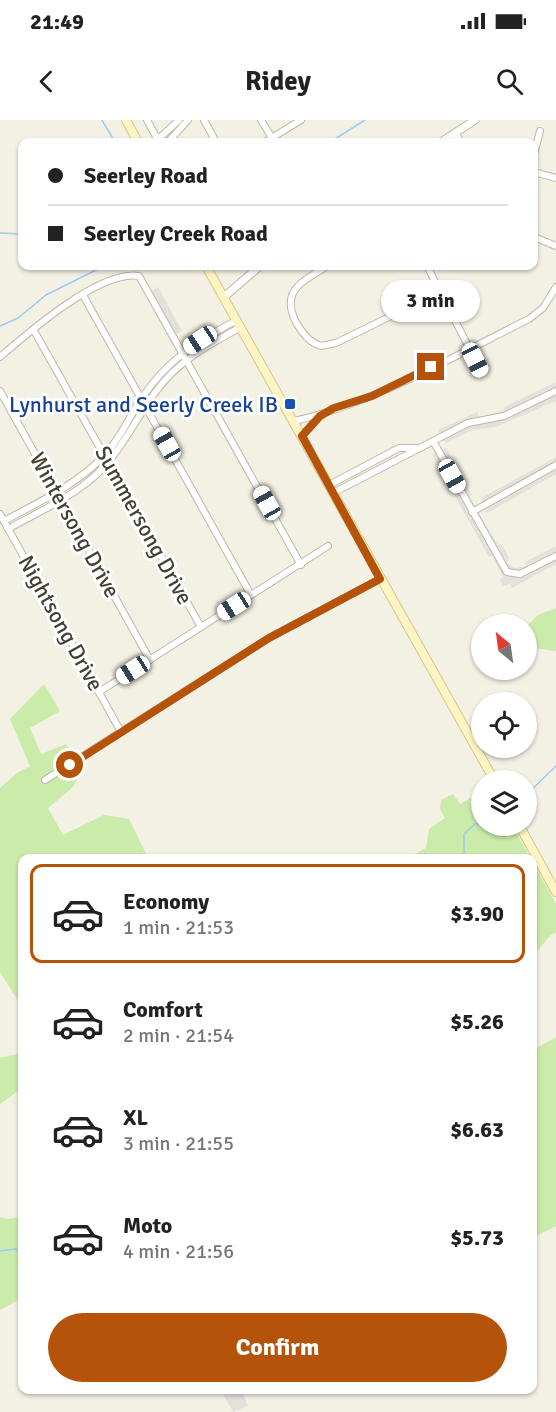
<!DOCTYPE html>
<html lang="en">
<head>
<meta charset="utf-8">
<style>
	:root { --surface:#fff; --page:#f2f2f2; --text:#222; --muted:#767676; --line:#e0e0e0; --accent:#b45309 }
	body { margin:0; font-family:Signika,sans-serif; background:var(--page); color:var(--text); height:100vh; display:flex; flex-direction:column; font-size:22px; white-space:nowrap }
	* { box-sizing:border-box; margin:0 }
	p { font-size:20px; color:var(--muted) }
	.icon { flex:none; width:33px; height:33px; fill:none; stroke:currentColor; stroke-width:2; stroke-linecap:round; stroke-linejoin:round }
	.map { position:relative; flex:1; overflow:hidden }
	.details { position:absolute; left:18px; top:734px; width:519px; height:540px; display:flex; flex-direction:column; background:var(--surface); border-radius:12px; box-shadow:0 2px 4px #0004 }
	.details>* { flex:none }
	.guide { position:absolute; left:18px; top:18px; width:520px; height:132px; border-radius:12px; box-shadow:0 2px 4px #0004; display:grid; align-content:center; height:132px; padding:0 30px; background:var(--surface) }
	.needle { width:39px; rotate:331deg }
	.controls { position:absolute; left:471px; top:494px; display:grid; gap:12px }
	.controls a { display:grid; place-items:center; width:66px; height:66px; border-radius:50%; background:var(--surface); box-shadow:0 2px 4px #0004; font-size:30px }
	.end { position:absolute; width:27px; height:27px; margin:-14px; border:8px solid #b45309; background:#fff; box-shadow:0 0 0 3px #fff }
	.from { border-radius:50% }
	.bubble { position:absolute; height:42px; border-radius:21px; background:var(--surface); box-shadow:0 2px 4px #0004; font-size:20px; font-weight:800; line-height:42px; text-align:center }
	.car { position:absolute; width:18px; height:36px; margin:-18px -9px; border-radius:8px; box-shadow:0 0 4px 2px #0007; background:linear-gradient(#fff 24%,#345 0 40%,#fff 0 76%,#345 0 86%,#fff 0) }
	.guide b { display:flex; align-items:center; gap:21px; height:57px; font-size:22px }
	.guide b+b { border-top:2px solid var(--line) }
	.guide i { width:15px; height:15px; background:var(--text) }
	ul { padding:10px 0 0; list-style:none }
	li { display:flex; align-items:center; gap:18px; height:99px; margin:0 12px 9px; padding:0 18px; border:3px solid transparent; border-radius:12px }
	li div { flex:1 }
	li b { display:block; font-size:22px }
	li em { font-style:normal; font-weight:800 }
	li.active { border-color:var(--accent) }
	li>.icon { width:54px; height:54px; stroke-width:1.5 }
	.cta { display:flex; gap:12px; margin-top:auto; padding:12px 30px }
	.cta a { flex:1; height:69px; border-radius:36px; background:var(--accent); color:#fff; font-size:24px; font-weight:800; line-height:69px; text-align:center }
	.status { display:flex; justify-content:space-between; align-items:center; height:42px; padding:0 30px; background:var(--surface); direction:ltr }
	.status svg { height:16px; fill:currentColor }
	header { display:flex; justify-content:space-between; align-items:center; height:78px; padding:0 30px; background:var(--surface); font-size:27px; font-weight:800 }
	.map>svg:first-child { display:block }
</style>
</head>
<body>
<div class="status"><b>21:49</b><svg viewBox="0 0 49 12"><path d="M0 12V9h3v3zM5 12V6h3v6zM10 12V3h3v9zM15 12V0h3v12zM26 1h20v11H26zM47 4h2v5h-2z"/></svg></div>
<header><svg class="icon" aria-label="back" viewBox="0 0 24 24"><path d="M15 5l-7 7 7 7"/></svg>Ridey<svg class="icon" aria-label="search" viewBox="0 0 24 24"><circle cx="10" cy="10" r="6"/><path d="M15 15l6 6"/></svg></header>
<div class="map">
<svg width="556" height="1292" viewBox="0 0 556 1292">
	<rect width="100%" height="100%" fill="#f3f0e4"/>
	<g fill="#caeba9">
		<polygon points="556,488 556,531 527,527 527,506 538,495"/>
		<polygon points="44,564 60,591 30,608 41,634 66,624 82,651 73,667 48,688 63,715 104,695 129,699 148,738 22,738 22,887 0,852 0,668 17,653 30,646 10,599"/>
		<polygon points="481,672 482,705 512,705 530,738 408,738 426,728 429,709 445,698 440,689 441,680 453,674 460,684"/>
		<path d="M533 742 556 784V812C545 817 542 830 533 834Z"/>
		<polygon points="556,917 556,1106 536,1116 532,1110 533,930"/>
		<polygon points="22,933 22,968 0,984 0,938"/>
		<polygon points="0,1097 7,1099 22,1097 22,1178 0,1190"/>
	</g>
	<g fill="#e4e1dd">
		<polygon points="158,167 182,211 171,218 146,174"/>
		<polygon points="556,262 556,281 496,307 473,310 446,323 438,310 477,292 479,296 484,296 504,290 504,287"/>
		<polygon points="446,328 472,375 469,377 498,425 501,424 509,437 507,443 515,448 526,446 525,442 556,426 556,444 512,468 510,464 503,466 500,459 503,457 492,436 489,437 432,335"/>
		<polygon points="556,337 556,354 487,393 481,378"/>
		<polygon points="220,1269 241,1269 248,1286 233,1292"/>
	</g>
	<g fill="none" stroke-linecap="round" stroke-linejoin="round">
		<g stroke="#9bcbf6" stroke-width="1.5">
			<polyline points="102,0 115,22"/>
			<polyline points="330,22 365,0"/>
			<polyline points="0,113 22,114"/>
			<polyline points="0,206 18,198 46,175 104,146"/>
			<polyline points="526,675 556,646"/>
			<polyline points="418,738 426,734 430,738"/>
			<polyline points="459,738 464,733 464,714 475,704 482,703"/>
			<polyline points="0,1131 15,1129 22,1132"/>
		</g>
		<g stroke="#c0b8a6" stroke-width="8">
			<g id="minor">
				<polyline points="147,0 159,22"/>
				<polyline points="204,0 216,22"/>
				<polyline points="261,0 272,18"/>
				<polyline points="455,13 461,22"/>
				<polyline points="155,22 179,0"/>
				<polyline points="168,22 188,0"/>
				<polyline points="265,22 301,0"/>
				<polyline points="534,34 540,11"/>
				<polyline points="534,52 556,58"/>
				<polyline points="534,117 556,126"/>
				<path d="M327 146C302 162 279 171 297 204 304 215 309 222 321 226L336 223 440 172"/>
				<polyline points="427,146 481,251"/>
				<polyline points="83,175 251,475"/>
				<polyline points="33,209 201,507"/>
				<path d="M0 237C29 212 100 150 139 156L301 445"/>
				<polyline points="0,271 150,540"/>
				<path d="M294 301C375 283 454 236 529 199L543 188 556 167"/>
				<polyline points="302,316 319,296"/>
				<polyline points="433,321 507,452 520,454 556,436"/>
				<polyline points="329,365 399,328 416,328"/>
				<polyline points="333,373 468,303 504,296 556,271"/>
				<polyline points="472,392 556,345"/>
				<polyline points="0,394 121,612"/>
				<path d="M4 401C39 382 76 365 104 336 120 319 129 297 142 278 166 241 199 220 237 200"/>
				<path d="M8 409C38 392 73 377 98 353 123 328 136 298 157 270 178 241 210 224 241 207"/>
				<polyline points="99,572 328,426"/>
				<polyline points="45,660 269,518 380,459"/>
			</g>
		</g>
		<g stroke="#c0b8a6" stroke-width="9">
			<g id="tertiary">
				<polyline points="441,22 475,0"/>
				<polyline points="224,177 260,146"/>
			</g>
		</g>
		<g stroke="#d7c890" stroke-width="10">
			<g id="secondary">
				<polyline points="126,0 138,22"/>
				<polyline points="206,146 494,660"/>
				<polyline points="519,705 556,772"/>
			</g>
		</g>
		<use href="#minor" stroke="#fff" stroke-width="6"/>
		<use href="#tertiary" stroke="#fff" stroke-width="7"/>
		<use href="#secondary" stroke="#fff4c3" stroke-width="8"/>
	</g>
	<g fill="none" stroke-linecap="round" stroke-linejoin="round">
		<polyline stroke="#b45309" stroke-width="8" points="70,645 269,518 380,459 302,316 320,296 334,288 372,276 431,247"/>
	</g>
	<rect fill="#1a4fb4" stroke="#fff" stroke-width="2" x="284" y="278" width="12" height="12" rx="3"/>
	<g text-anchor="middle" dominant-baseline="central" stroke-width="6" stroke-linejoin="round" paint-order="stroke">
		<g font-size="22" fill="#164399" stroke="#fff" text-anchor="end">
			<text x="278" y="284">Lynhurst and Seerly Creek IB</text>
		</g>
		<g font-size="22" fill="#464033" stroke="#fff">
			<text transform="translate(75 405) rotate(61)">Wintersong Drive</text>
			<text transform="translate(144 405) rotate(61)">Summersong Drive</text>
			<text transform="translate(61 503) rotate(61)">Nightsong Drive</text>
		</g>
	</g>
</svg>
<div class="controls">
<a><svg class="needle" viewBox="-14 -14 28 28"><path d="M0-13l5 13h-10z" fill="#e53935"/><path d="M0 13l5-13h-10z" fill="#767676"/></svg></a>
<a><svg class="icon" aria-label="locate" viewBox="0 0 24 24"><circle cx="12" cy="12" r="6"/><path d="M12 2v4M12 18v4M2 12h4M18 12h4"/></svg></a>
<a><svg class="icon" aria-label="layers" viewBox="0 0 24 24"><path d="M12 4l9 5-9 5-9-5zM3 14l9 5 9-5"/></svg></a>
</div>
<i class="end from" style="left:70px;top:645px"></i>
<i class="end" style="left:431px;top:247px"></i>
<div class="bubble" style="left:381px;top:160px;width:99px">3 min</div>
<i class="car" style="left:200px;top:220px;rotate:237deg"></i>
<i class="car" style="left:475px;top:240px;rotate:153deg"></i>
<i class="car" style="left:167px;top:324px;rotate:331deg"></i>
<i class="car" style="left:452px;top:356px;rotate:151deg"></i>
<i class="car" style="left:267px;top:383px;rotate:331deg"></i>
<i class="car" style="left:234px;top:486px;rotate:238deg"></i>
<i class="car" style="left:133px;top:550px;rotate:238deg"></i>
<div class="guide">
<b><i class="from"></i>Seerley Road</b>
<b><i></i>Seerley Creek Road</b>
</div>
<section class="details">
<ul>
<li class="active"><svg class="icon" aria-label="car" viewBox="0 0 24 24"><path d="M5 17H2v-5l4-1 3-4h7l3 4 3 1v5h-3M9 17h6M6 11h13"/><circle cx="7" cy="17" r="2"/><circle cx="17" cy="17" r="2"/></svg><div><b>Economy</b><p>1 min · 21:53</p></div><em>$3.90</em></li>
<li><svg class="icon" aria-label="car" viewBox="0 0 24 24"><path d="M5 17H2v-5l4-1 3-4h7l3 4 3 1v5h-3M9 17h6M6 11h13"/><circle cx="7" cy="17" r="2"/><circle cx="17" cy="17" r="2"/></svg><div><b>Comfort</b><p>2 min · 21:54</p></div><em>$5.26</em></li>
<li><svg class="icon" aria-label="car" viewBox="0 0 24 24"><path d="M5 17H2v-5l4-1 3-4h7l3 4 3 1v5h-3M9 17h6M6 11h13"/><circle cx="7" cy="17" r="2"/><circle cx="17" cy="17" r="2"/></svg><div><b>XL</b><p>3 min · 21:55</p></div><em>$6.63</em></li>
<li><svg class="icon" aria-label="car" viewBox="0 0 24 24"><path d="M5 17H2v-5l4-1 3-4h7l3 4 3 1v5h-3M9 17h6M6 11h13"/><circle cx="7" cy="17" r="2"/><circle cx="17" cy="17" r="2"/></svg><div><b>Moto</b><p>4 min · 21:56</p></div><em>$5.73</em></li>
</ul>
<div class="cta"><a>Confirm</a></div>
</section>
</div>
</body>
</html>
